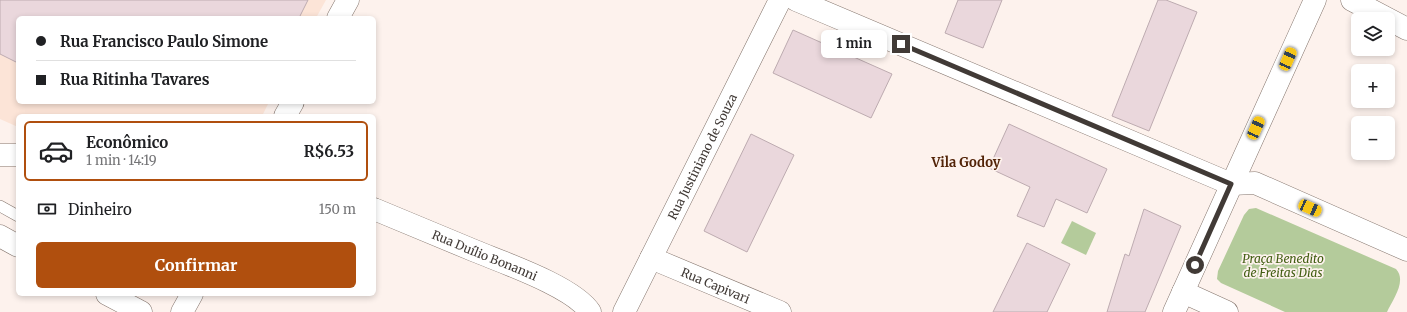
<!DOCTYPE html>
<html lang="pt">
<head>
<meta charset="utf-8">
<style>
	:root { --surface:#fff; --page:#f2f2f2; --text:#202124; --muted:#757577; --line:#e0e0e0; --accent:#b04f0e }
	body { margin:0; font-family:Merriweather,serif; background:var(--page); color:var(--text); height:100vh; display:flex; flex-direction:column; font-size:15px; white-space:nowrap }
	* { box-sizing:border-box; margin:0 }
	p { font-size:13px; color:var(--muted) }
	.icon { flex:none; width:22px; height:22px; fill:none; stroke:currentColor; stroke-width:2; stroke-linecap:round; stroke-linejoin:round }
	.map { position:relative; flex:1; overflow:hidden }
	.details { position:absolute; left:16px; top:114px; width:360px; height:182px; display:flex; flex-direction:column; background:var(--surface); border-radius:6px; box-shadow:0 2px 6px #0003 }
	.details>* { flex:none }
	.banner { position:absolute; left:16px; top:16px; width:360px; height:88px; border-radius:6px; box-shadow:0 2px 6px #0003; display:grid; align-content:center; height:88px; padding:0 20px; background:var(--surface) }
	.buttons { position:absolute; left:1351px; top:12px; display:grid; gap:8px }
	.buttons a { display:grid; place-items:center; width:44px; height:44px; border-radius:6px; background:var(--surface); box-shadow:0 2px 6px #0003; font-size:20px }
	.end { position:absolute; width:18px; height:18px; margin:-9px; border:5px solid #413a36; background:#fff; box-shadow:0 0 0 2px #fff }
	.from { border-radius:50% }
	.bubble { position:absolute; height:28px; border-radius:6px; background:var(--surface); box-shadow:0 2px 6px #0003; font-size:13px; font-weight:700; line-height:28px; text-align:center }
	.car { position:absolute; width:12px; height:24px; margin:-12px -6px; border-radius:5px; box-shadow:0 0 3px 1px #0007; background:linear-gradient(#f5c518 24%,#345 0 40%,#f5c518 0 76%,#345 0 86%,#f5c518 0) }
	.banner b { display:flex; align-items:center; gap:14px; height:38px; font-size:15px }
	.banner b+b { border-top:1px solid var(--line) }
	.banner i { width:10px; height:10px; background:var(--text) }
	ul { padding:7px 0 0; list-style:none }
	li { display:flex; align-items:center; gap:12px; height:60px; margin:0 8px 6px; padding:0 12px; border:2px solid transparent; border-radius:6px }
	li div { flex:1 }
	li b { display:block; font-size:15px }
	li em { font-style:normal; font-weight:700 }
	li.current { border-color:var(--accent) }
	li>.icon { width:36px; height:36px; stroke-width:1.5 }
	.pay { display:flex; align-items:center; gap:10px; height:44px; padding:0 20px; font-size:15px }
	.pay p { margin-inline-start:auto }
	.primary-button { display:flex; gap:8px; margin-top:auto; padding:8px 20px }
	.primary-button a { flex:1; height:46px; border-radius:6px; background:var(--accent); color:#fff; font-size:16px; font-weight:700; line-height:46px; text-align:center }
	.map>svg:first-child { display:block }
</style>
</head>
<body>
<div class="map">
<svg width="1407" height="312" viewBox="0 0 1407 312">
	<rect width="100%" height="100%" fill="#fdf2ed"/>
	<polygon fill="#fce4d7" points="0,0 326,0 316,18 18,18 18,102 269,102 262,116 18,116 18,127 0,119"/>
	<g fill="#b4cb9b">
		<path d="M1256 208 1396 269C1407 281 1393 299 1387 312H1285L1221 283 1217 279 1218 271 1244 215 1249 209Z"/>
		<polygon points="1072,221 1096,233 1086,255 1061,243"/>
	</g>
	<g fill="#ead7dc" stroke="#bdabb0">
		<polygon points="0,0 308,0 299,18 18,18 18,63 0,54"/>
		<polygon points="958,0 1002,0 983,48 945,33"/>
		<polygon points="1158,0 1166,0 1197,12 1149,131 1112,116"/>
		<polygon points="793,30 892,74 871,118 773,73"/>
		<polygon points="1009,124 1107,169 1087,213 1056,199 1044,227 1017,216 1030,187 989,168"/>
		<polygon points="751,134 794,155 747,252 704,231"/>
		<polygon points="1144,209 1181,226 1145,312 1107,312 1125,254 1129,256"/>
		<polygon points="1027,243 1070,264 1047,312 993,312"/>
	</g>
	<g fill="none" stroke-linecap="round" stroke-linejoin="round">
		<g stroke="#84756d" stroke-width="12">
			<polyline id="service" points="0,206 18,216"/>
		</g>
		<g stroke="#84756d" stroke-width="23">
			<g id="minor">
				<polyline points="796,0 1231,184 1255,183 1407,250"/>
				<path id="s1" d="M651 258 780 312"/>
				<polyline points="1183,292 1227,312"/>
				<polyline points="1174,312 1315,0"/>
			</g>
		</g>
		<g stroke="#84756d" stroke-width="23">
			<g id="tertiary">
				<polyline points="338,18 348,0"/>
				<polyline points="285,116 293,102"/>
				<polyline points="182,312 192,294"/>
				<path id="s2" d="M624 312 780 0"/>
			</g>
		</g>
		<g stroke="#84756d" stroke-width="23">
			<g id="secondary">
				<polyline points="1352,0 1407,29"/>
				<polyline points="0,155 18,155"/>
				<path id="s3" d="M374 209C408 223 442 237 475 251 504 263 574 287 590 312"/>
				<polyline points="0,236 18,246"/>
				<polyline points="107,294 141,312"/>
			</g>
		</g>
		<use href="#service" stroke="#fff" stroke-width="11"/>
		<use href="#minor" stroke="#fff" stroke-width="22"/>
		<use href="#tertiary" stroke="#fff" stroke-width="22"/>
		<use href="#secondary" stroke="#fff" stroke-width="22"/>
	</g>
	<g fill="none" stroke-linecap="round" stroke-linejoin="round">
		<polyline stroke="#413a36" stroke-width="5" points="901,44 1231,184 1195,265"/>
	</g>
	<g text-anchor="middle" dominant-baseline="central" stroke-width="3.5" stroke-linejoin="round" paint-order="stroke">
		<g font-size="12" fill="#413a36" stroke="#fdf2ed">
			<text stroke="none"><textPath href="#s2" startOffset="174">Rua Justiniano de Souza</textPath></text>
			<text stroke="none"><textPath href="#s3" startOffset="120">Rua Duílio Bonanni</textPath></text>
			<text stroke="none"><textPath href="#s1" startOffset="70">Rua Capivari</textPath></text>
		</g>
		<g font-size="12" font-style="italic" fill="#405d11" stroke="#fdf2ed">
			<text x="1283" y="258">Praça Benedito<tspan x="1283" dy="14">de Freitas Dias</tspan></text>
		</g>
		<g font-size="13" font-weight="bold" fill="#522307" stroke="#fdf2ed">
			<text x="966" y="162">Vila Godoy</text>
		</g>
	</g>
</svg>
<div class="buttons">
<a><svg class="icon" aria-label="layers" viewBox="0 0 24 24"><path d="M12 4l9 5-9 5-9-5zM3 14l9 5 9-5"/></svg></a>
<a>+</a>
<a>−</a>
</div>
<i class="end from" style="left:1195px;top:265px"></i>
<i class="end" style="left:901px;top:44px"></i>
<div class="bubble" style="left:821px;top:30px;width:66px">1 min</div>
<i class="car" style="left:1288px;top:59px;rotate:24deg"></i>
<i class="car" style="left:1256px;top:128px;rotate:24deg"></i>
<i class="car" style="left:1310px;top:208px;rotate:114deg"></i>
<div class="banner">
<b><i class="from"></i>Rua Francisco Paulo Simone</b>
<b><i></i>Rua Ritinha Tavares</b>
</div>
<section class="details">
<ul>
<li class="current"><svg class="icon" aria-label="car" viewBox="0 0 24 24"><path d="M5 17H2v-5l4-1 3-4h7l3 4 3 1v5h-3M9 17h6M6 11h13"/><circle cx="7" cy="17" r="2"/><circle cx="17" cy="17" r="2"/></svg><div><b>Econômico</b><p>1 min · 14:19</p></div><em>R$6.53</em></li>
</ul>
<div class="pay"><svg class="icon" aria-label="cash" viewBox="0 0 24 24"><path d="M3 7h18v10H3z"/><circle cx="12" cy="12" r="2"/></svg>Dinheiro<p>150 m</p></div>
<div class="primary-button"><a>Confirmar</a></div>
</section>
</div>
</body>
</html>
